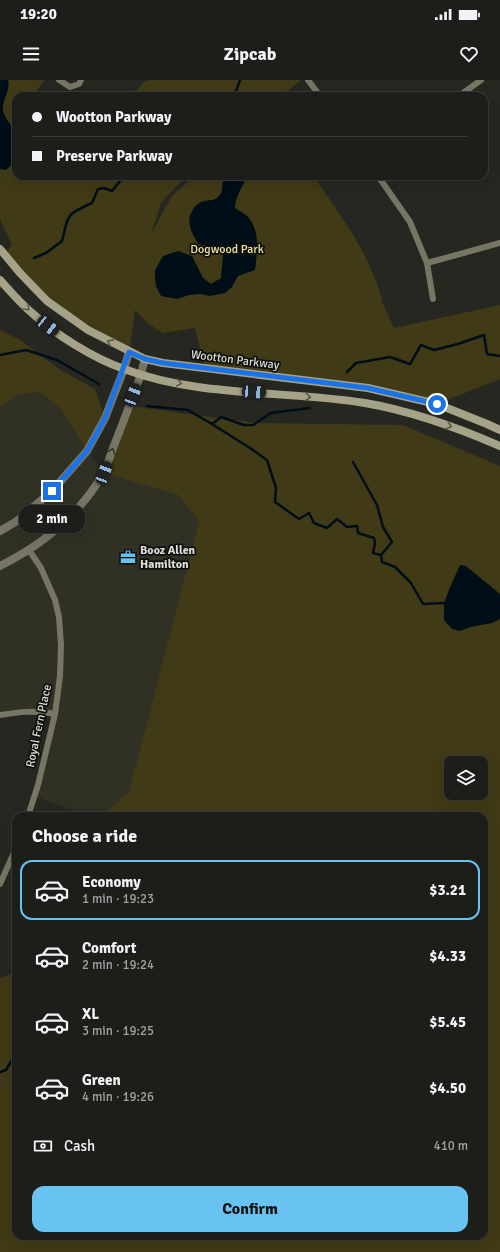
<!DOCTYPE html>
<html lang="en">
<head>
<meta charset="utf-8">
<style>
	:root { --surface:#1d1d1a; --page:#252623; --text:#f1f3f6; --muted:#a0a2a2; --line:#3b3b39; --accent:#69c3f1 }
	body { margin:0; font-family:Signika,sans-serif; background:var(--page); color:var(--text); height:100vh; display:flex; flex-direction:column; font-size:15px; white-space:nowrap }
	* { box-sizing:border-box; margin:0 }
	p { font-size:13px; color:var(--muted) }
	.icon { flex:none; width:22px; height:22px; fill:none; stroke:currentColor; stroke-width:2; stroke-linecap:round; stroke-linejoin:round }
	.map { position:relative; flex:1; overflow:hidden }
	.drawer { position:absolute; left:12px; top:732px; width:476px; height:428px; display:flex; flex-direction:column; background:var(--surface); border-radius:12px; box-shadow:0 4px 16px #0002,0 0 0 1px var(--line) }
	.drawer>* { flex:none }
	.guide { position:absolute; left:12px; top:12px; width:476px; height:88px; border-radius:12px; box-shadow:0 4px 16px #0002,0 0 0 1px var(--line); display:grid; align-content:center; height:88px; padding:0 20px; background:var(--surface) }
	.tools { position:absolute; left:444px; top:676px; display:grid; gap:8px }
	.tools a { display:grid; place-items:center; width:44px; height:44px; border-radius:8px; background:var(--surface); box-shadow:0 4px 16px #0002,0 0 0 1px var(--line); font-size:20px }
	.end { position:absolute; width:18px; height:18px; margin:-9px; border:5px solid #1a73e8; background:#fff; box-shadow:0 0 0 2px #fff }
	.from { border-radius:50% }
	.bubble { position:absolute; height:28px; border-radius:12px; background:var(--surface); box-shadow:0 4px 16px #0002,0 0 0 1px var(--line); font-size:13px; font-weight:700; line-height:28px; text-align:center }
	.car { position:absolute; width:12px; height:24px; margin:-12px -6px; border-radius:5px; box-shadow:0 0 3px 1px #0007; background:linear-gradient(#222 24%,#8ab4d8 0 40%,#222 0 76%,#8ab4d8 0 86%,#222 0) }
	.guide b { display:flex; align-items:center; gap:14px; height:38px; font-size:15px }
	.guide b+b { border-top:1px solid var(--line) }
	.guide i { width:10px; height:10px; background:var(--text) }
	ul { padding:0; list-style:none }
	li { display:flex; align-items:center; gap:12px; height:60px; margin:0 8px 6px; padding:0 12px; border:2px solid transparent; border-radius:12px }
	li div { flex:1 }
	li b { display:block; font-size:15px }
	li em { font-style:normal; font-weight:700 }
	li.active { border-color:var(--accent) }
	li>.icon { width:36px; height:36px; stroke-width:1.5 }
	h2 { padding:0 20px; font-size:18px; line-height:48px }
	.pay { display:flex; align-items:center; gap:10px; height:44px; padding:0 20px; font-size:15px }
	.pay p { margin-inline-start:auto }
	.primary-button { display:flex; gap:8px; margin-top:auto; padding:8px 20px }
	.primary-button a { flex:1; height:46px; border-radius:12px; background:var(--accent); color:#111; font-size:16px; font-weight:700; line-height:46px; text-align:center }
	.status { display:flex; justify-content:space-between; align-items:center; height:28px; padding:0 20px; background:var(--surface); direction:ltr }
	.status svg { height:11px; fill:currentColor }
	header { display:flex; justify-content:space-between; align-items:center; height:52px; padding:0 20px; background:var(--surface); font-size:18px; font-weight:700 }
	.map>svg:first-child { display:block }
</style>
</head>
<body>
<div class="status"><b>19:20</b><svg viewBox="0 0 49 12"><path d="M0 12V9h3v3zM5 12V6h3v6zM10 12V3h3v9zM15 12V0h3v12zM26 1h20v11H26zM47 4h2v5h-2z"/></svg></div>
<header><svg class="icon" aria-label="menu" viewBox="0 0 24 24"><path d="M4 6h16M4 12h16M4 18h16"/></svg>Zipcab<svg class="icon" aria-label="heart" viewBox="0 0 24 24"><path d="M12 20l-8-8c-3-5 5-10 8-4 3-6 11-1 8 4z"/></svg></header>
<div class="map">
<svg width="500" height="1172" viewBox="0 0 500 1172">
	<rect width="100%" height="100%" fill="#272722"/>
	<polygon fill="#313024" points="40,312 61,329 87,371 104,393 178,415 199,441 129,712 106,732 80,733 35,716 55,634 0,635 0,327 19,314"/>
	<g fill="#403a17" fill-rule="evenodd">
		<path d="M0 0H45L32 16H16V96H186L161 123 151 154 172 116 194 96H313C341 136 368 171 382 219L381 220 394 248 500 225V299L437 324 368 308 205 288 195 248 163 253 147 243 135 230 129 272 47 221 5 174 12 165 0 139Z"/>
		<polygon points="150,0 301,0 281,16 131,16 143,3"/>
		<polygon points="0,250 20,260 59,289 95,309 105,338 87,371 61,329 40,312 19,314 0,327"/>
		<path d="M130 326 256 343 403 345 500 386V1172H0V1006L4 1000 0 1005V898L12 894 16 884V1156H484V736H79L80 733 106 732 129 712 199 441 178 415 104 393ZM451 683H481V713H451Z"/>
	</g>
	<g fill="#000e17">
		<path d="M0 0H8C11 10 2 19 3 30 4 38 12 45 15 52 18 57 16 73 16 80L6 90 0 89Z"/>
		<path d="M225 96H247C243 106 235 117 235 128 238 130 242 132 246 135 261 149 257 172 255 190L238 196 232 207 225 213 210 216 200 214 189 215 177 219 161 216 156 206 155 198V190L163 176 178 171 192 176 203 198 211 204 221 198 223 174 213 167 198 164C195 158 191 152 190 146 187 137 194 123 204 121 209 120 215 121 219 116 225 109 220 103 225 96Z"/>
		<polygon points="460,485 466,486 500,514 500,539 492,543 470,547 460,551 452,549 444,540 444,523 451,505"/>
	</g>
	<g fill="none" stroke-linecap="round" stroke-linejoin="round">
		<g stroke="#000e17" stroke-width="2.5">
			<polyline points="228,16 236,11 240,0"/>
			<path d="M34 178 46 173 62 161C69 134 65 135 92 123L98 109 104 108 112 111 124 96"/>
			<polyline points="0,275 26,270 57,280 99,304"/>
			<polyline points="347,292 356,283 390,277 410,284 421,265 434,270 458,264 484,255 487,274 500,276"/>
			<polyline points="147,326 188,330 212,344 221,337 244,345 253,345 271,333 310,328"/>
			<polyline points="212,344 250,368 267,380 276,408 275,422 299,439 309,433 314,443 327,448 337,439 347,447 357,446 358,453 374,458 375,463 373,473 381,475"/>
			<polyline points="353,382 377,425 383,447 392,462 381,475 382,482 395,487 411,503 423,524 444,523"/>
			<polyline points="0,992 6,990 12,980"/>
		</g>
		<g stroke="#777564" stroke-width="6">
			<polyline points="59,0 70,7 79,4 81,0"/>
			<polyline points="308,0 320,16"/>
			<polyline points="459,16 481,0"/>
			<polyline points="378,96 410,142 427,183 433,219"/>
			<polyline points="427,183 500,163"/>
			<path d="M0 635C19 632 36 630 55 634"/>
			<polyline points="28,736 38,705 55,634 60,596 61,565 59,537 55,520 41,488 29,470"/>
			<polyline points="0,804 16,768"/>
		</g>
		<g stroke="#777564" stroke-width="8">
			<polyline points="0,451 17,441 52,411 87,371 105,338 124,289 129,272"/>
			<path d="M0 486C42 465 79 435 103 394 108 384 111 373 115 363 124 340 133 317 141 294L145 279"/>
		</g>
		<g stroke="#a5a287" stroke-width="8">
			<polyline points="0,169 20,193 47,221 88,250 145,279 163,283 368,308 437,324 487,344 500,350"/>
			<path d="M0 200C10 211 20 223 32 233 56 255 93 278 124 289 201 318 286 310 365 323 412 331 456 347 500 366"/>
		</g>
	</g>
	<defs><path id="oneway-chevron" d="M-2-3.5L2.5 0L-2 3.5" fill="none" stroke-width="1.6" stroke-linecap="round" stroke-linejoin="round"/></defs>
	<g stroke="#5a594a">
		<use href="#oneway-chevron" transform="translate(27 228) rotate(45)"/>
		<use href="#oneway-chevron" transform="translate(110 262) rotate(-152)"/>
		<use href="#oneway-chevron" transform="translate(179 303) rotate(10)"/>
		<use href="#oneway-chevron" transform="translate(308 317) rotate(5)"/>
		<use href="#oneway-chevron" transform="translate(449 346) rotate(18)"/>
	</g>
	<use stroke="#34332b" href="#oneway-chevron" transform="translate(112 371) rotate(-69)"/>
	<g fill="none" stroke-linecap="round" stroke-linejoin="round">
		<polyline stroke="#1a73e8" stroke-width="5" points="52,411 87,371 105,338 129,272 145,279 163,283 368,308 437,324"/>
	</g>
	<defs>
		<g id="office-bare" transform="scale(1.2)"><path d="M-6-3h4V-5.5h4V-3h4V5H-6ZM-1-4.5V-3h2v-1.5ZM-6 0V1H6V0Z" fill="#69c3f1" stroke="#10100d" stroke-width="2.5" paint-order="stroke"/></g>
	</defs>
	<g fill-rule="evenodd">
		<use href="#office-bare" x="128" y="477"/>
	</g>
	<g text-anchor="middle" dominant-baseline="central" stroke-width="3.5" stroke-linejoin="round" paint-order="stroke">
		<g font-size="12" fill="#efe5a3" stroke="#10100d">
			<text x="227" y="169">Dogwood Park</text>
		</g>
		<g font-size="12" fill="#dcdcd8" stroke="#10100d">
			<text transform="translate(235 280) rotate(7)">Wootton Parkway</text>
			<text transform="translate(39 646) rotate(-78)">Royal Fern Place</text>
		</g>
		<g font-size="12" font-weight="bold" fill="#dcdcd8" stroke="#10100d" text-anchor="start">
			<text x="140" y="470">Booz Allen<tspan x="140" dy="14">Hamilton</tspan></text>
		</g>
	</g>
</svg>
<div class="tools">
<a><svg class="icon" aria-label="layers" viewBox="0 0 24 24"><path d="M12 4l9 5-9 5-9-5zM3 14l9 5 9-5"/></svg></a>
</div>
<i class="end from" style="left:437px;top:324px"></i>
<i class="end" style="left:52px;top:411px"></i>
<div class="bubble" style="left:19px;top:425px;width:66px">2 min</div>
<i class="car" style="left:48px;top:246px;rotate:128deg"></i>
<i class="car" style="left:254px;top:312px;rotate:94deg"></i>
<i class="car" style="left:133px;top:315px;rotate:21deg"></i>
<i class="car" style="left:104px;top:393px;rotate:21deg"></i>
<div class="guide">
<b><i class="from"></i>Wootton Parkway</b>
<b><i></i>Preserve Parkway</b>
</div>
<section class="drawer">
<h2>Choose a ride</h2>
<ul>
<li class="active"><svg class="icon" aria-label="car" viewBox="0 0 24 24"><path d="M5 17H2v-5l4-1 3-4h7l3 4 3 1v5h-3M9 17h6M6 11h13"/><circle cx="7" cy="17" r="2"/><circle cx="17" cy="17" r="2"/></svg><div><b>Economy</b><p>1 min · 19:23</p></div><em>$3.21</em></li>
<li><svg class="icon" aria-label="car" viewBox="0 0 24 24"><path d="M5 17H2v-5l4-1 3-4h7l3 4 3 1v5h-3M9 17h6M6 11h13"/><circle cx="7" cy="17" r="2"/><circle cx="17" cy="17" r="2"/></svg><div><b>Comfort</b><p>2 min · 19:24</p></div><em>$4.33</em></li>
<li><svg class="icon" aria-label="car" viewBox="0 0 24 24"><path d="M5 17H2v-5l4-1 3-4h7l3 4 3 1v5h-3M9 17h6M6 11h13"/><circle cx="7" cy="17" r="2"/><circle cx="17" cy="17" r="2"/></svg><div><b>XL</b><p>3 min · 19:25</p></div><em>$5.45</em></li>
<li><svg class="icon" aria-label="car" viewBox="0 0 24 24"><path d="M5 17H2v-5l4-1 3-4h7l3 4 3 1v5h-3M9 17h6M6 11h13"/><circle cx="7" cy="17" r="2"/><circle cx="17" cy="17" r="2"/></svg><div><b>Green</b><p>4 min · 19:26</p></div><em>$4.50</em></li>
</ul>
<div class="pay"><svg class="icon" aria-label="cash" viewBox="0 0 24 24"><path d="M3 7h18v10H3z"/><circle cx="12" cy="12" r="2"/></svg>Cash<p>410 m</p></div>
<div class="primary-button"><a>Confirm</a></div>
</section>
</div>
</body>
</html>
